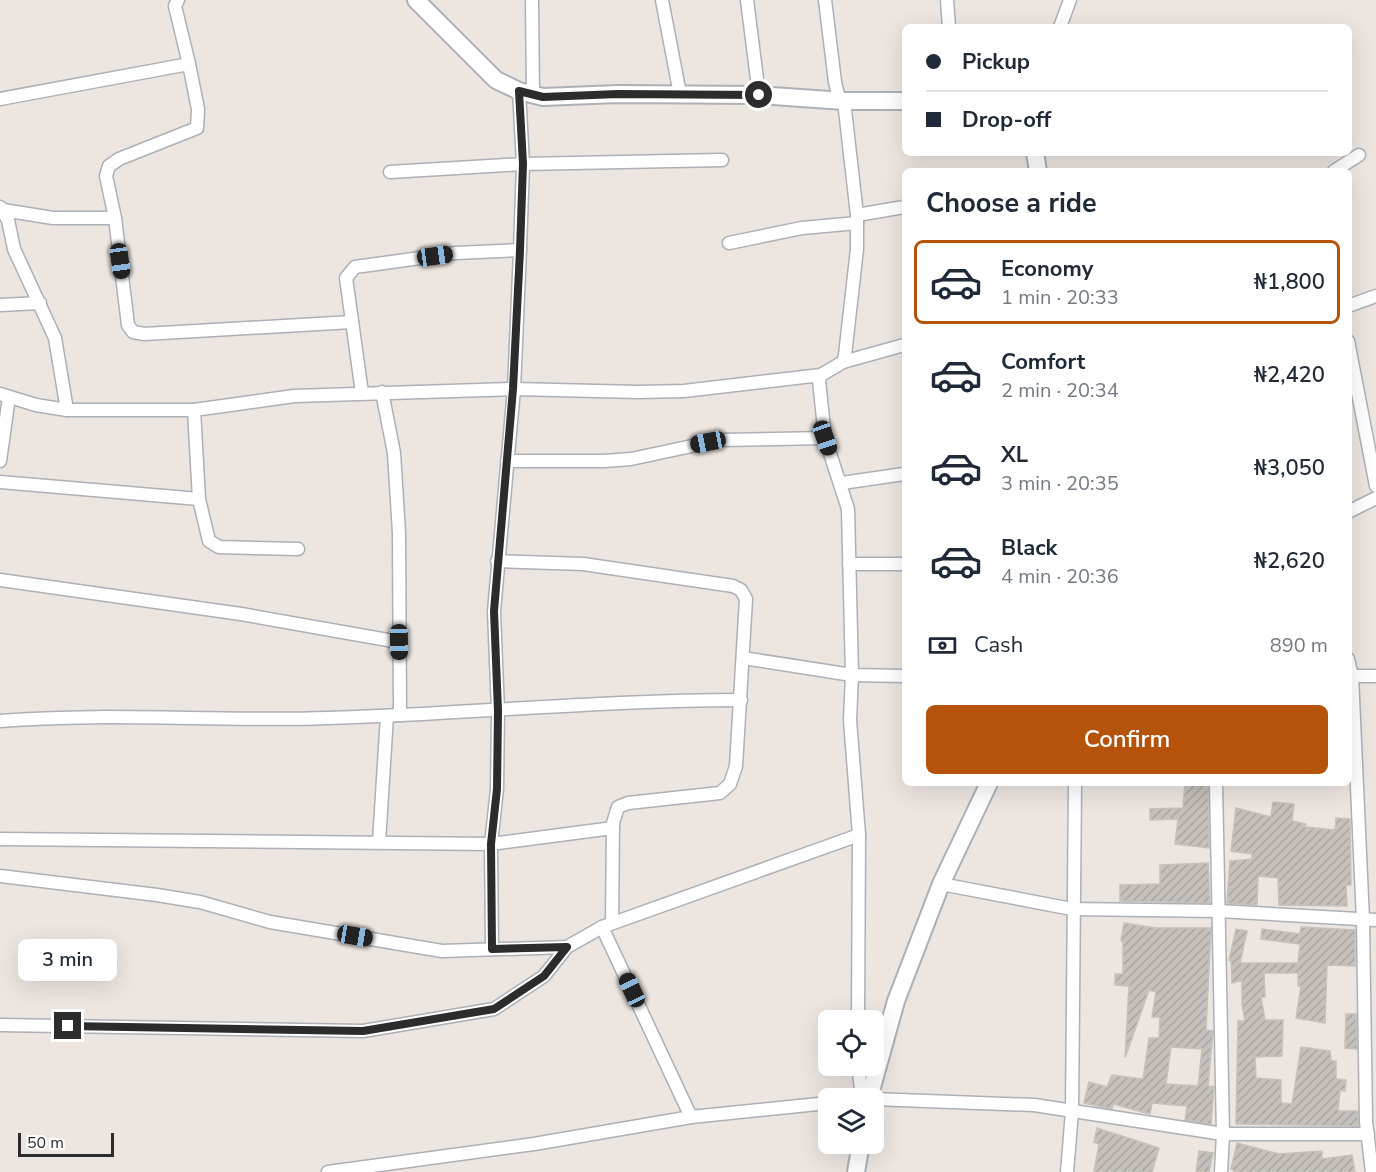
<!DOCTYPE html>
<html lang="en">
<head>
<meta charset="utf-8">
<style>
	:root { --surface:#fff; --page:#f6f6f7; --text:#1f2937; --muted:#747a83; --line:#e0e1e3; --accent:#b45309 }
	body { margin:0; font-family:"Nunito Sans",sans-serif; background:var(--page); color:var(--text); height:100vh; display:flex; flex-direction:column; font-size:22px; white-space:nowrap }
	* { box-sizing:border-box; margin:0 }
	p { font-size:20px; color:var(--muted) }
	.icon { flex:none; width:33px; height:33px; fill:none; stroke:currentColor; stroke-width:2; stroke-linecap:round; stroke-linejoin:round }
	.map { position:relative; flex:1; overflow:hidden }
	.details { position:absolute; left:902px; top:168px; width:450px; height:618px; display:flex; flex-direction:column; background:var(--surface); border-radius:9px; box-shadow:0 6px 24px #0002 }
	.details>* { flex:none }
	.hud { position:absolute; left:902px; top:24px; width:450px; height:132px; border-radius:9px; box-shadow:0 6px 24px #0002; display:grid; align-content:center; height:132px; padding:0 24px; background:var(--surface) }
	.tools { position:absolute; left:818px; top:1010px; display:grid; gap:12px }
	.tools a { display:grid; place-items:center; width:66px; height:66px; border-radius:9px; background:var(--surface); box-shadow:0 6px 24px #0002; font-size:30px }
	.scale { position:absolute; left:18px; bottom:15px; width:96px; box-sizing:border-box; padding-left:6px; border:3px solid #2c2c2c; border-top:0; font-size:16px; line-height:21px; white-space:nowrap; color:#2c2c2c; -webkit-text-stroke:4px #fff; paint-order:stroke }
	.end { position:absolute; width:27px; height:27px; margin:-14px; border:8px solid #2c2c2c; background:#fff; box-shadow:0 0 0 3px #fff }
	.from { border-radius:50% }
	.bubble { position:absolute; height:42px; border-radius:9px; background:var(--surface); box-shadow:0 6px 24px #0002; font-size:20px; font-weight:600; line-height:42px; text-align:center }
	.car { position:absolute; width:18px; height:36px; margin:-18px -9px; border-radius:8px; box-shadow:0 0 4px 2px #0007; background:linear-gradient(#222 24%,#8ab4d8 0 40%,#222 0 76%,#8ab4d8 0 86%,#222 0) }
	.hud b { display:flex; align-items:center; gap:21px; height:57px; font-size:22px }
	.hud b+b { border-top:2px solid var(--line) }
	.hud i { width:15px; height:15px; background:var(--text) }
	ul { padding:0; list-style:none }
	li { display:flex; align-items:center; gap:18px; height:84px; margin:0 12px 9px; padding:0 12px; border:3px solid transparent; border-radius:9px }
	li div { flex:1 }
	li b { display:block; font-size:22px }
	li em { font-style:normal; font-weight:600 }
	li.active { border-color:var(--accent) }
	li>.icon { width:54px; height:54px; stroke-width:1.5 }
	h2 { padding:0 24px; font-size:27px; line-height:72px }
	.pay { display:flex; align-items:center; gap:15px; height:66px; padding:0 24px; font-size:22px }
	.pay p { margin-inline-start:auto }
	.button { display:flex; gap:12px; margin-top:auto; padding:12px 24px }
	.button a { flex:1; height:69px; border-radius:9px; background:var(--accent); color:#fff; font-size:24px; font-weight:600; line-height:69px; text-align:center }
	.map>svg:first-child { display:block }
</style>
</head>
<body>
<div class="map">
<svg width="1376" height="1172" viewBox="0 0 1376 1172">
	<defs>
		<pattern id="building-hatch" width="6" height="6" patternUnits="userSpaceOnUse" patternTransform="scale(1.5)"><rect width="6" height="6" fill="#c5c0bb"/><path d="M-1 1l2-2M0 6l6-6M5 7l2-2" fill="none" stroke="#a9a5a1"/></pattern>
	</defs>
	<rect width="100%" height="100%" fill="#ece5e0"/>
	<g fill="url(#building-hatch)" stroke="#c8c1ba" stroke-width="1.5" fill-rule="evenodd">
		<polygon points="1185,783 1208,783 1209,848 1175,844 1178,819 1150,820 1150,809 1183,808"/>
		<polygon points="1273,802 1294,804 1292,821 1306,824 1305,827 1335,830 1336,818 1350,819 1351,885 1346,885 1347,906 1279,905 1278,878 1258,876 1257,905 1227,903 1230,861 1252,859 1252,854 1231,851 1236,808 1271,817"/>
		<polygon points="1208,863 1210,903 1120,901 1120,885 1160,884 1160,865"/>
		<path d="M1124 923 1156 928H1211L1206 1030 1213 1031 1208 1086 1214 1087 1211 1124 1185 1120 1187 1106 1152 1103 1150 1114 1113 1104 1112 1109 1084 1103 1089 1082 1107 1087 1112 1075 1143 1079 1149 1038H1159L1160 1017H1152L1156 992 1149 990 1125 1058 1129 986 1115 985V974H1123V942L1121 941ZM1171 1047 1202 1049 1198 1086 1166 1084Z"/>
		<polygon points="1301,927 1355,930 1355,966 1327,965 1325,1023 1296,1018 1301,986 1298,986 1298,973 1264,973 1265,997 1261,997 1265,1020 1283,1020 1282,1056 1255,1057 1256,1078 1281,1080 1281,1103 1292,1104 1301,1047 1330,1051 1331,1061 1336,1061 1336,1079 1346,1080 1345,1091 1340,1090 1338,1111 1358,1111 1358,1126 1236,1124 1238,1021 1245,1021 1242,1005 1242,980 1232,983 1231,961 1229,960 1236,929 1247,931 1240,963 1298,963 1300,944 1261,939 1262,929 1300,934"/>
		<polygon points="1346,1014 1356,1014 1357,1049 1345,1048"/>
		<polygon points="1097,1128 1159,1148 1152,1172 1094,1172 1099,1144 1094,1142"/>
		<polygon points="1237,1143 1279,1154 1322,1151 1322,1159 1352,1155 1355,1172 1236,1172 1231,1169"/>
		<polygon points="1199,1151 1213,1153 1209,1172 1196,1172"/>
	</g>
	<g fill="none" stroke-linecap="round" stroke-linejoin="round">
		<g stroke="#acb0b7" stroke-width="15">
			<g id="street">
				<polyline points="178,0 175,6 189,64"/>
				<polyline points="532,0 533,95"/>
				<polyline points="662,0 680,94"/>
				<polyline points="747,0 759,95"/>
				<polyline points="825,0 835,82 838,95 844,101 857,215 857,249 845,355 843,362 821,375 819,380 825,438 848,509 852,675 850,720 859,835 858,1020"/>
				<polyline points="947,0 949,27"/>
				<polyline points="1060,27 1070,0"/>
				<polyline points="0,99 189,64 198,109 197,128 119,159 109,166 106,176 115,218 128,325 133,332 144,334 352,322"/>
				<polyline points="1334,171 1359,155"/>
				<polyline points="390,172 523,164 722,160"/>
				<polyline points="0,207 8,220 14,249 55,338 67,410"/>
				<polyline points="3,210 53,218 115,218"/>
				<polyline points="857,215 904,207"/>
				<polyline points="729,243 802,228 857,223"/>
				<polyline points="0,305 40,303"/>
				<polyline points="1348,306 1376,296"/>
				<polyline points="1348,341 1376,486"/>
				<polyline points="843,362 904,345"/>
				<polyline points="382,392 394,453 399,533 400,715"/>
				<polyline points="362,393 346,278 355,267 456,253 520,250"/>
				<polyline points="0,394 36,405 67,410 194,410 294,396 514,389 638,392 684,391 821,375"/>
				<polyline points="194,410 199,499 209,541 219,547 298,549"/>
				<polyline points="0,461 9,397"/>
				<polyline points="507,461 604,461 631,459 720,440 825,438"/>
				<polyline points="0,482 199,499"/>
				<polyline points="842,483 904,474"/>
				<polyline points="1348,512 1376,498"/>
				<polyline points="497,561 583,564 733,586 741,590 746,599 736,766 730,784 720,793 628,803 618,807 613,823 612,923"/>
				<polyline points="849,564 904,564"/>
				<polyline points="0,580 241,614 399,642"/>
				<polyline points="743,658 852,675 904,676"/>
				<polyline points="1348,659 1352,676 1363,920 1366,1122 1372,1172"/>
				<polyline points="1352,676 1376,676"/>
				<path d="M0 721C109 712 218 722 328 718 466 714 603 700 741 700"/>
				<polyline points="1216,783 1223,1134 1221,1172"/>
				<polyline points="0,839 491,844 613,828"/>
				<polyline points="379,842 387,716"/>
				<polyline points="0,876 157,895 200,902 270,922 442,951 567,947"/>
				<polyline points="941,884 1072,909 1219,911 1376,920"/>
				<polyline points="602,927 691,1117"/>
				<polyline points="492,949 491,844 497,789 498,711 494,611 514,389 520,250 523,164 519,91"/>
				<polyline points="0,1025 363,1031 494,1009 544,976 567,947 602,927 859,835"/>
				<polyline points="858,1065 862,1098"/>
				<polyline points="873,1099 1034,1105 1223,1134 1368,1134"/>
				<polyline points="328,1172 534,1144 691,1117 828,1103"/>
				<polyline points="1067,1172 1072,1112 1075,783"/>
			</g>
		</g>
		<g stroke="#acb0b7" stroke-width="20">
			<g id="secondary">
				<polyline points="416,0 496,80 519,91 543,97 618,94 759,95 844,101 904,101"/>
				<polyline points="1035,153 1038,171"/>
				<polyline points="869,1098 896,1001 941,884 989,783"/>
				<polyline points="856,1172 861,1143"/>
			</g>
		</g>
		<use href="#street" stroke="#fff" stroke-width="12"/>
		<use href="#secondary" stroke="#fff" stroke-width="16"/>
	</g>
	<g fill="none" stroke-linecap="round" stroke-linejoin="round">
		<polyline stroke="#2c2c2c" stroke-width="8" points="68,1026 363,1031 494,1009 544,976 567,947 492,949 491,844 497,789 498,711 494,611 513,389 520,250 523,164 519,91 543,97 618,94 759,95"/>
	</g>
</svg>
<div class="tools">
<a><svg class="icon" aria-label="locate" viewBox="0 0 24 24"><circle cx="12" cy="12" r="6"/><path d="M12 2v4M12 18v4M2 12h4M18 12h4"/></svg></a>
<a><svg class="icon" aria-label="layers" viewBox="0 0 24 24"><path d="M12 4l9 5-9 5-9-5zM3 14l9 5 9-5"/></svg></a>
</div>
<div class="scale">50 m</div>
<i class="end from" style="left:759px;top:95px"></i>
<i class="end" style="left:68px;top:1026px"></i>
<div class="bubble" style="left:18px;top:939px;width:99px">3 min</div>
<i class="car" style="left:435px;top:256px;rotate:82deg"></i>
<i class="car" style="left:120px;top:261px;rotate:172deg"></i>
<i class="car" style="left:825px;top:438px;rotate:161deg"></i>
<i class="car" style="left:708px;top:442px;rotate:259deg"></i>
<i class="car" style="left:399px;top:642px;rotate:179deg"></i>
<i class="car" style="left:355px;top:936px;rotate:100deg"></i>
<i class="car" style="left:632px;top:990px;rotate:335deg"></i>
<div class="hud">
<b><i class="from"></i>Pickup</b>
<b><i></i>Drop-off</b>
</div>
<section class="details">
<h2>Choose a ride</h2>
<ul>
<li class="active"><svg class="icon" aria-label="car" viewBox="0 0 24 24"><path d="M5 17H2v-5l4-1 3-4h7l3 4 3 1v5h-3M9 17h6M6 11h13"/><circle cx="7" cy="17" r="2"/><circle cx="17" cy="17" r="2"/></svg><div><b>Economy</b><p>1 min · 20:33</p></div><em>₦1,800</em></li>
<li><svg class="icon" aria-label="car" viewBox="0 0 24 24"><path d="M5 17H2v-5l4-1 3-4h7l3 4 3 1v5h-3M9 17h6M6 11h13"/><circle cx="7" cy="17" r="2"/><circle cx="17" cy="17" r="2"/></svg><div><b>Comfort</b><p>2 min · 20:34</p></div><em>₦2,420</em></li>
<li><svg class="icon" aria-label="car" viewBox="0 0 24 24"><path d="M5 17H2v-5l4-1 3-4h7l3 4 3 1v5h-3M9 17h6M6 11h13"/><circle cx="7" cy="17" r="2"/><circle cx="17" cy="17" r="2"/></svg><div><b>XL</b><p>3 min · 20:35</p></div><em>₦3,050</em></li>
<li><svg class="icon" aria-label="car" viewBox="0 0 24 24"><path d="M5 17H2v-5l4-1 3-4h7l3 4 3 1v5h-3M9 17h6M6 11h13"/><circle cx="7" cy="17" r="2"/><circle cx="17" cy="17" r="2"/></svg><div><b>Black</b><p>4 min · 20:36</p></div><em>₦2,620</em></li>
</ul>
<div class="pay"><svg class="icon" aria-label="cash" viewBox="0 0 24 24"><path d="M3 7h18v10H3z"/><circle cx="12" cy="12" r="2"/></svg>Cash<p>890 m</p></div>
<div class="button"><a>Confirm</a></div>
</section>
</div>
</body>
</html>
